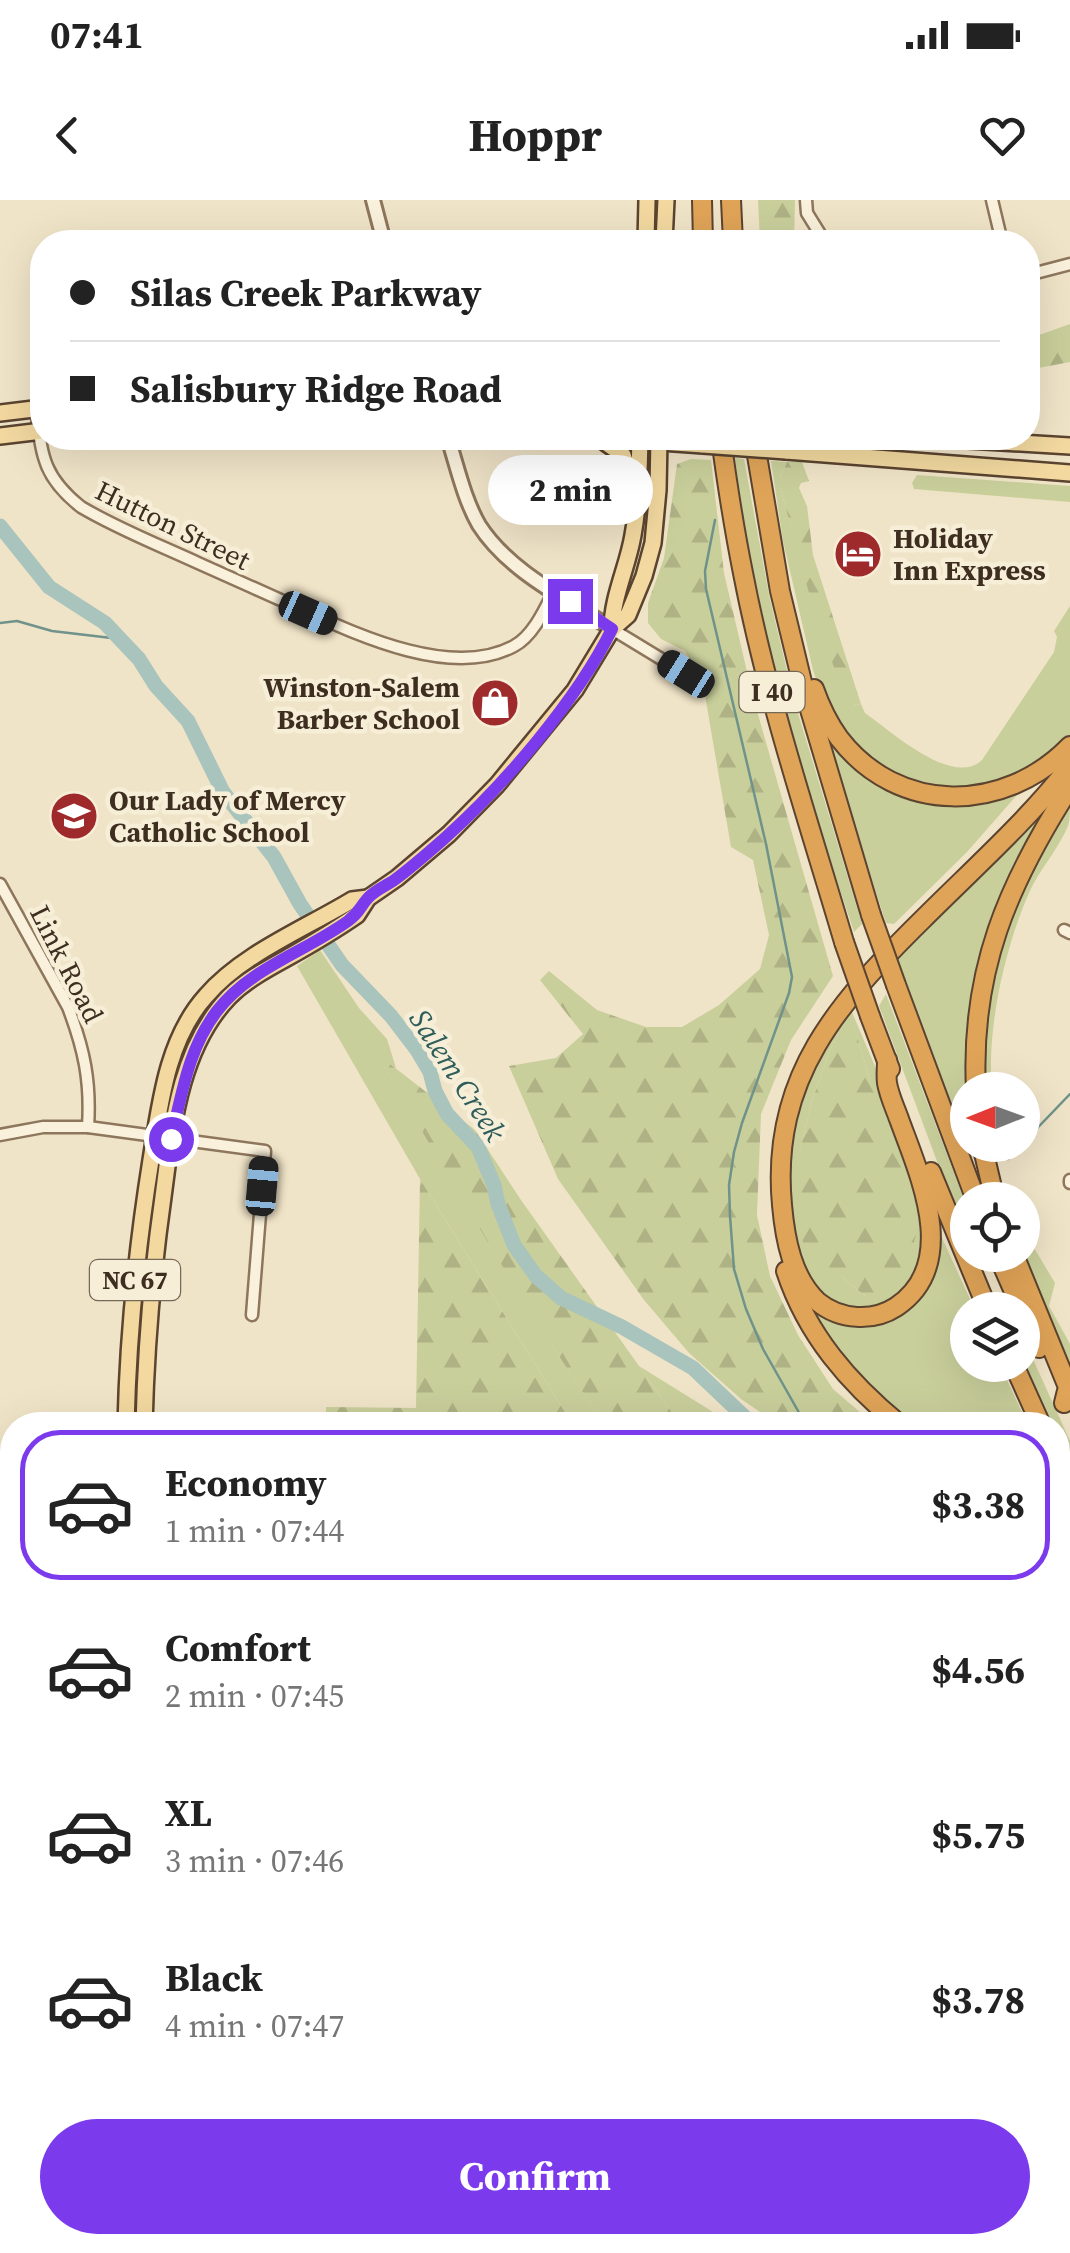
<!DOCTYPE html>
<html lang="en">
<head>
<meta charset="utf-8">
<style>
	:root { --surface:#fff; --page:#f6f6f6; --text:#222; --muted:#767676; --line:#e0e0e0; --accent:#7c3aed }
	body { margin:0; font-family:"Source Serif 4",serif; background:var(--page); color:var(--text); height:100vh; display:flex; flex-direction:column; font-size:38px; white-space:nowrap }
	* { box-sizing:border-box; margin:0 }
	p { font-size:32px; color:var(--muted) }
	.icon { flex:none; width:55px; height:55px; fill:none; stroke:currentColor; stroke-width:2; stroke-linecap:round; stroke-linejoin:round }
	.map { position:relative; flex:1; overflow:hidden }
	.side { position:absolute; left:0px; top:1212px; width:1070px; height:842px; display:flex; flex-direction:column; background:var(--surface); border-radius:40px 40px 0 0; box-shadow:0 10px 40px #0002 }
	.side>* { flex:none }
	.top-card { position:absolute; left:30px; top:30px; width:1010px; height:220px; border-radius:40px; box-shadow:0 10px 40px #0002; display:grid; align-content:center; height:220px; padding:0 40px; background:var(--surface) }
	.needle { width:65px; rotate:269deg }
	.fabs { position:absolute; left:950px; top:872px; display:grid; gap:20px }
	.fabs a { display:grid; place-items:center; width:90px; height:90px; border-radius:50%; background:var(--surface); box-shadow:0 10px 40px #0002; font-size:50px }
	.end { position:absolute; width:45px; height:45px; margin:-22px; border:12px solid #7c3aed; background:#fff; box-shadow:0 0 0 5px #fff }
	.from { border-radius:50% }
	.bubble { position:absolute; height:70px; border-radius:35px; background:var(--surface); box-shadow:0 10px 40px #0002; font-size:32px; font-weight:700; line-height:70px; text-align:center }
	.car { position:absolute; width:30px; height:60px; margin:-30px -15px; border-radius:12px; box-shadow:0 0 8px 2px #0007; background:linear-gradient(#222 24%,#8ab4d8 0 40%,#222 0 76%,#8ab4d8 0 86%,#222 0) }
	.top-card b { display:flex; align-items:center; gap:35px; height:95px; font-size:38px }
	.top-card b+b { border-top:2px solid var(--line) }
	.top-card i { width:25px; height:25px; background:var(--text) }
	ul { padding:18px 0 0; list-style:none }
	li { display:flex; align-items:center; gap:30px; height:150px; margin:0 20px 15px; padding:0 20px; border:5px solid transparent; border-radius:40px }
	li div { flex:1 }
	li b { display:block; font-size:38px }
	li em { font-style:normal; font-weight:700 }
	li.active { border-color:var(--accent) }
	li>.icon { width:90px; height:90px; stroke-width:1.5 }
	.action { display:flex; gap:20px; margin-top:auto; padding:20px 40px }
	.action a { flex:1; height:115px; border-radius:60px; background:var(--accent); color:#fff; font-size:40px; font-weight:700; line-height:115px; text-align:center }
	.status { display:flex; justify-content:space-between; align-items:center; height:70px; padding:0 50px; background:var(--surface); direction:ltr }
	.status svg { height:28px; fill:currentColor }
	header { display:flex; justify-content:space-between; align-items:center; height:130px; padding:0 40px; background:var(--surface); font-size:45px; font-weight:700 }
	.map>svg:first-child { display:block }
</style>
</head>
<body>
<div class="status"><b>07:41</b><svg viewBox="0 0 49 12"><path d="M0 12V9h3v3zM5 12V6h3v6zM10 12V3h3v9zM15 12V0h3v12zM26 1h20v11H26zM47 4h2v5h-2z"/></svg></div>
<header><svg class="icon" aria-label="back" viewBox="0 0 24 24"><path d="M15 5l-7 7 7 7"/></svg>Hoppr<svg class="icon" aria-label="heart" viewBox="0 0 24 24"><path d="M12 20l-8-8c-3-5 5-10 8-4 3-6 11-1 8 4z"/></svg></header>
<div class="map">
<svg width="1070" height="2053" viewBox="0 0 1070 2053">
	<defs>
		<pattern id="forest-firs" width="22" height="20" patternUnits="userSpaceOnUse" patternTransform="scale(2.5)"><rect width="22" height="20" fill="#c9cf9b"/><path d="M5 1l3.5 6h-7zM16 11l3.5 6h-7z" fill="#aeb285"/></pattern>
	</defs>
	<rect width="100%" height="100%" fill="#f0e4c8"/>
	<g fill="#c9cf9b" fill-rule="evenodd">
		<path d="M735 258 744 259 769 395 794 500 862 724 854 732C802 577 755 420 735 258Z"/>
		<path d="M771 261 787 262 780 278V287L790 323 855 505 861 504 865 513C891 531 953 588 982 560L1054 452 1057 437 1054 431 1070 406V537L1063 545 1036 568 977 590 924 587 879 568 834 521 821 494 813 470 783 341Z"/>
		<polygon points="917,275 1070,286 1070,302 914,289 912,283"/>
		<polygon points="835,538 898,589 1014,591 1017,595 967,652 894,724 886,723 880,705 829,539"/>
		<path d="M1054 598 1015 665 968 890V945H976L978 957 974 959C943 895 915 820 896 751Z"/>
		<path d="M1070 603C1070 611 1070 620 1068 626 1058 650 1039 670 1029 693 1005 747 986 831 992 890H984C983 826 990 759 1017 699 1032 666 1052 635 1070 603Z"/>
		<path d="M320 750 359 808 387 839 396 868 378 856C452 980 523 1106 605 1225H573L420 979 297 766Z"/>
		<polygon points="886,794 967,1007 967,1036 941,972 879,806"/>
		<path d="M849 805 874 864 919 986 923 1062 898 1099 869 1111 834 1105 815 1091 801 1061 791 1020 788 937 805 877ZM850 813 870 880 865 1096 841 1076 800 950 812 901 830 850Z"/>
		<polygon points="1023,1020 1031,1043 1055,1083 1049,1106 1070,1144 1070,1174 1022,1055"/>
		<polygon points="940,1037 942,1038 975,1110 968,1110 968,1165 1000,1165 1028,1225 908,1225 834,1153 808,1105 830,1114 891,1114"/>
		<polygon points="1022,1135 1070,1241 1070,1267 1058,1240 1058,1225 1051,1225 1023,1163"/>
		<polygon points="639,1166 734,1225 681,1225"/>
		<polygon points="1058,1647 1070,1664 1070,1764 1058,1766 1058,1730 1060,1729 1058,1725"/>
	</g>
	<g fill="url(#forest-firs)">
		<polygon points="758,0 795,0 794,42 760,42"/>
		<polygon points="1070,124 1070,162 1028,170 1028,136 1042,134"/>
		<polygon points="691,259 711,260 724,373 753,497 833,776 791,840 761,914 757,1015 770,1076 798,1135 833,1189 875,1225 784,1225 776,1223 741,1199 689,1153 644,1100 558,979 509,866 556,858 583,834 540,780 549,771 597,810 646,827 682,827 719,805 760,769 769,735 753,660 731,647 702,478 685,451 661,439 648,423 648,403 664,358 677,264"/>
		<polygon points="787,262 802,262 809,281 801,283 799,288 807,306 813,355 861,504 856,505 844,496 812,404 780,287 780,278"/>
		<polygon points="850,812 870,880 914,1001 916,1034 908,1068 897,1081 878,1092 865,1096 841,1076 826,1073 814,1067 805,1049 797,1022 793,988 800,950 812,901 830,850"/>
		<path d="M376 853 475 930 521 1000 681 1225H605C522 1105 450 978 376 853Z"/>
		<polygon points="420,979 573,1225 468,1225 326,1218 326,1207 416,1208"/>
		<polygon points="1058,1372 1070,1387 1070,1571 1058,1547"/>
		<polygon points="1070,1764 1070,1851 1060,1848 1058,1834 1058,1767"/>
	</g>
	<g fill="none" stroke-linecap="round" stroke-linejoin="round">
		<g stroke="#6f938a" stroke-width="2.5">
			<polyline points="715,320 705,371 706,389 766,644 792,777 789,793 742,923 734,952 729,985 730,1016 734,1069 746,1109 763,1149 806,1225"/>
			<polyline points="0,423 17,421 52,431 120,439"/>
			<polyline points="1022,944 1070,894"/>
			<polyline points="1008,959 1021,946"/>
		</g>
		<g stroke="#a9c4bc" stroke-width="15">
			<polyline points="0,326 49,387 105,423 120,439 139,459 156,486 188,521 223,592 274,657 300,704 342,765 391,816 417,850 430,872 435,891 447,914 478,947 494,985 498,1004 514,1045 536,1076 561,1098 622,1127 693,1168 753,1225"/>
			<polyline points="1058,1568 1070,1594"/>
		</g>
		<g stroke="#8d765c" stroke-width="15">
			<g id="minor">
				<polyline points="806,0 807,13 825,42"/>
				<polyline points="992,0 1002,42"/>
				<polyline points="1028,75 1070,64"/>
				<path d="M36 209C42 255 42 276 81 307 118 329 159 345 198 363 233 379 268 394 303 410 360 436 453 479 514 446 533 436 545 409 554 391"/>
				<polyline points="612,429 686,474"/>
				<path d="M0 684 68 807C84 849 91 881 88 927"/>
				<polyline points="1064,730 1070,733"/>
				<polyline points="0,935 43,927 88,927 265,951 252,1115"/>
				<polyline points="1070,980 1070,983"/>
				<polyline points="0,1887 12,1887"/>
				<polyline points="1058,1895 1070,1892"/>
				<polyline points="1058,1928 1070,1925"/>
				<polyline points="1058,2001 1070,1998"/>
				<polyline points="1023,2042 1024,2053"/>
				<polyline points="123,2046 477,2046"/>
			</g>
		</g>
		<g stroke="#8d765c" stroke-width="18">
			<g id="tertiary">
				<polyline points="373,0 384,42"/>
				<path d="M448 238C457 266 464 299 479 325 509 372 567 399 612 429"/>
			</g>
		</g>
		<g stroke="#6f573f" stroke-width="19">
			<polyline id="secondary" points="0,2045 117,2046"/>
		</g>
		<g stroke="#5b4430" stroke-width="20">
			<g id="primary">
				<polyline points="646,42 647,0"/>
				<polyline points="664,42 666,0"/>
				<polyline points="0,213 42,208"/>
				<polyline points="0,236 42,231"/>
				<polyline points="599,238 623,255 632,281"/>
				<polyline points="604,238 703,245"/>
				<polyline points="933,238 1070,246"/>
				<polyline points="786,251 1070,273"/>
				<path d="M612 429C612 397 628 366 633 335 639 303 639 270 640 238"/>
				<path d="M126 1225C128 1136 137 1048 151 960 160 904 167 839 206 796 242 754 304 729 352 700L368 698"/>
				<path d="M144 1225C146 1147 152 1074 163 997 172 929 179 849 229 797 245 781 265 770 285 759 310 745 334 731 357 715L368 698 397 678 449 634 497 585 575 490 612 429 628 415 644 376 653 343 658 290 659 238"/>
				<polyline points="106,2042 107,2053"/>
				<polyline points="123,2042 124,2053"/>
			</g>
		</g>
		<g stroke="#5b4430" stroke-width="22">
			<g id="motorway">
				<polyline points="702,0 703,42"/>
				<polyline points="731,0 733,42"/>
				<path d="M721 238C727 283 734 328 743 373 767 498 808 620 844 742"/>
				<polyline points="754,238 780,391 803,486 871,715"/>
				<path d="M814 489C820 506 828 523 839 538 898 615 1004 614 1070 546"/>
				<polyline points="896,785 976,1000"/>
				<polyline points="870,816 890,869"/>
				<path d="M887 860C887 868 886 876 887 883 889 895 895 908 899 919 919 974 961 1064 896 1107 873 1122 840 1120 818 1102 792 1078 785 1039 782 1005 770 877 839 802 923 719 973 669 1027 621 1070 566"/>
				<path d="M976 890C970 771 1008 684 1070 587"/>
				<polyline points="982,945 995,1000"/>
				<polyline points="931,972 988,1110"/>
				<polyline points="998,1055 1022,1110"/>
				<polyline points="1014,1055 1068,1187 1064,1203"/>
				<path d="M786 1071C807 1135 849 1183 900 1225"/>
				<polyline points="1022,1112 1039,1148"/>
				<polyline points="1014,1165 1041,1225"/>
				<polyline points="1058,1260 1070,1288"/>
				<polyline points="1058,1353 1070,1367"/>
			</g>
		</g>
		<use href="#minor" stroke="#faf1dc" stroke-width="10"/>
		<use href="#tertiary" stroke="#faf1dc" stroke-width="12"/>
		<use href="#secondary" stroke="#faf1dc" stroke-width="14"/>
		<use href="#primary" stroke="#f3d9a0" stroke-width="15"/>
		<use href="#motorway" stroke="#e0a458" stroke-width="18"/>
		<g stroke="#5b4430" stroke-width="20" stroke-linecap="butt">
			<polyline id="primary-bridge" points="703,245 786,251"/>
		</g>
		<g stroke="#5b4430" stroke-width="22" stroke-linecap="butt">
			<g id="motorway-bridge">
				<polyline points="871,715 896,785"/>
				<polyline points="844,742 870,816"/>
			</g>
		</g>
		<use href="#primary-bridge" stroke="#f3d9a0" stroke-width="15"/>
		<use href="#motorway-bridge" stroke="#e0a458" stroke-width="18"/>
	</g>
	<g fill="none" stroke-linecap="round" stroke-linejoin="round">
		<path stroke="#7c3aed" stroke-width="12" d="M171 939C182 894 188 849 217 811 250 768 305 752 348 721 361 711 359 708 368 698 374 691 385 686 393 681 411 668 429 652 446 637 505 584 577 500 612 429L570 401"/>
	</g>
	<defs>
		<g id="hotel-disc" transform="scale(2.5)"><circle r="9.5" fill="#9e2a2b" stroke="#f7eed8"/><path d="M-6-4.5h1.5V1H6V5H4.5V3h-9V5H-6ZM-4 0a1.8 1.8 0 1 1 3.6 0ZM.5 0V-2.5h3Q6-2.5 6 0Z" fill="#fff"/></g>
		<g id="shop-disc" transform="scale(2.5)"><circle r="9.5" fill="#9e2a2b" stroke="#f7eed8"/><path d="M-5-2.5h2.3a2.7 3.5 0 0 1 5.4 0H5L5.5 6h-11ZM-1.5-2.5h3a1.5 2.3 0 0 0-3 0Z" fill="#fff"/></g>
		<g id="school-disc" transform="scale(2.5)"><circle r="9.5" fill="#9e2a2b" stroke="#f7eed8"/><path d="M0-5L7-2L0 1L-7-2ZM-4 1L0 2.5L4 1V4Q0 6-4 4Z" fill="#fff"/></g>
	</defs>
	<g fill-rule="evenodd">
		<use href="#hotel-disc" x="858" y="354"/>
		<use href="#shop-disc" x="495" y="503"/>
		<use href="#school-disc" x="74" y="616"/>
	</g>
	<g text-anchor="middle" dominant-baseline="central" stroke-width="9" stroke-linejoin="round" paint-order="stroke">
		<g fill="#f7eed8" stroke="#756857" stroke-width="2.5">
			<rect x="739.5" y="472" width="65" height="40" rx="8"/>
			<rect x="90" y="1060" width="90" height="40" rx="8"/>
		</g>
		<g font-size="25" font-weight="bold" fill="#3d2e20">
			<text x="772" y="492">I 40</text>
			<text x="135" y="1080">NC 67</text>
		</g>
		<g font-size="28" fill="#3d2e20" stroke="#f7eed8">
			<text transform="translate(173 325) rotate(26)">Hutton Street</text>
			<text transform="translate(67 764) rotate(63)">Link Road</text>
		</g>
		<g font-size="28" font-weight="bold" fill="#3d2e20" stroke="#f7eed8" text-anchor="start">
			<text x="893" y="338">Holiday<tspan x="893" dy="32">Inn Express</tspan></text>
			<text x="460" y="487" text-anchor="end">Winston-Salem<tspan x="460" dy="32">Barber School</tspan></text>
			<text x="109" y="600">Our Lady of Mercy<tspan x="109" dy="32">Catholic School</tspan></text>
		</g>
		<g font-size="30" font-style="italic" fill="#2f5d5a" stroke="#f7eed8">
			<text transform="translate(458 875) rotate(57)">Salem Creek</text>
		</g>
	</g>
</svg>
<div class="fabs">
<a><svg class="needle" viewBox="-14 -14 28 28"><path d="M0-13l5 13h-10z" fill="#e53935"/><path d="M0 13l5-13h-10z" fill="#767676"/></svg></a>
<a><svg class="icon" aria-label="locate" viewBox="0 0 24 24"><circle cx="12" cy="12" r="6"/><path d="M12 2v4M12 18v4M2 12h4M18 12h4"/></svg></a>
<a><svg class="icon" aria-label="layers" viewBox="0 0 24 24"><path d="M12 4l9 5-9 5-9-5zM3 14l9 5 9-5"/></svg></a>
</div>
<i class="end from" style="left:171px;top:939px"></i>
<i class="end" style="left:570px;top:401px"></i>
<div class="bubble" style="left:488px;top:255px;width:165px">2 min</div>
<i class="car" style="left:308px;top:413px;rotate:114deg"></i>
<i class="car" style="left:686px;top:474px;rotate:302deg"></i>
<i class="car" style="left:262px;top:986px;rotate:5deg"></i>
<div class="top-card">
<b><i class="from"></i>Silas Creek Parkway</b>
<b><i></i>Salisbury Ridge Road</b>
</div>
<section class="side">
<ul>
<li class="active"><svg class="icon" aria-label="car" viewBox="0 0 24 24"><path d="M5 17H2v-5l4-1 3-4h7l3 4 3 1v5h-3M9 17h6M6 11h13"/><circle cx="7" cy="17" r="2"/><circle cx="17" cy="17" r="2"/></svg><div><b>Economy</b><p>1 min · 07:44</p></div><em>$3.38</em></li>
<li><svg class="icon" aria-label="car" viewBox="0 0 24 24"><path d="M5 17H2v-5l4-1 3-4h7l3 4 3 1v5h-3M9 17h6M6 11h13"/><circle cx="7" cy="17" r="2"/><circle cx="17" cy="17" r="2"/></svg><div><b>Comfort</b><p>2 min · 07:45</p></div><em>$4.56</em></li>
<li><svg class="icon" aria-label="car" viewBox="0 0 24 24"><path d="M5 17H2v-5l4-1 3-4h7l3 4 3 1v5h-3M9 17h6M6 11h13"/><circle cx="7" cy="17" r="2"/><circle cx="17" cy="17" r="2"/></svg><div><b>XL</b><p>3 min · 07:46</p></div><em>$5.75</em></li>
<li><svg class="icon" aria-label="car" viewBox="0 0 24 24"><path d="M5 17H2v-5l4-1 3-4h7l3 4 3 1v5h-3M9 17h6M6 11h13"/><circle cx="7" cy="17" r="2"/><circle cx="17" cy="17" r="2"/></svg><div><b>Black</b><p>4 min · 07:47</p></div><em>$3.78</em></li>
</ul>
<div class="action"><a>Confirm</a></div>
</section>
</div>
</body>
</html>
